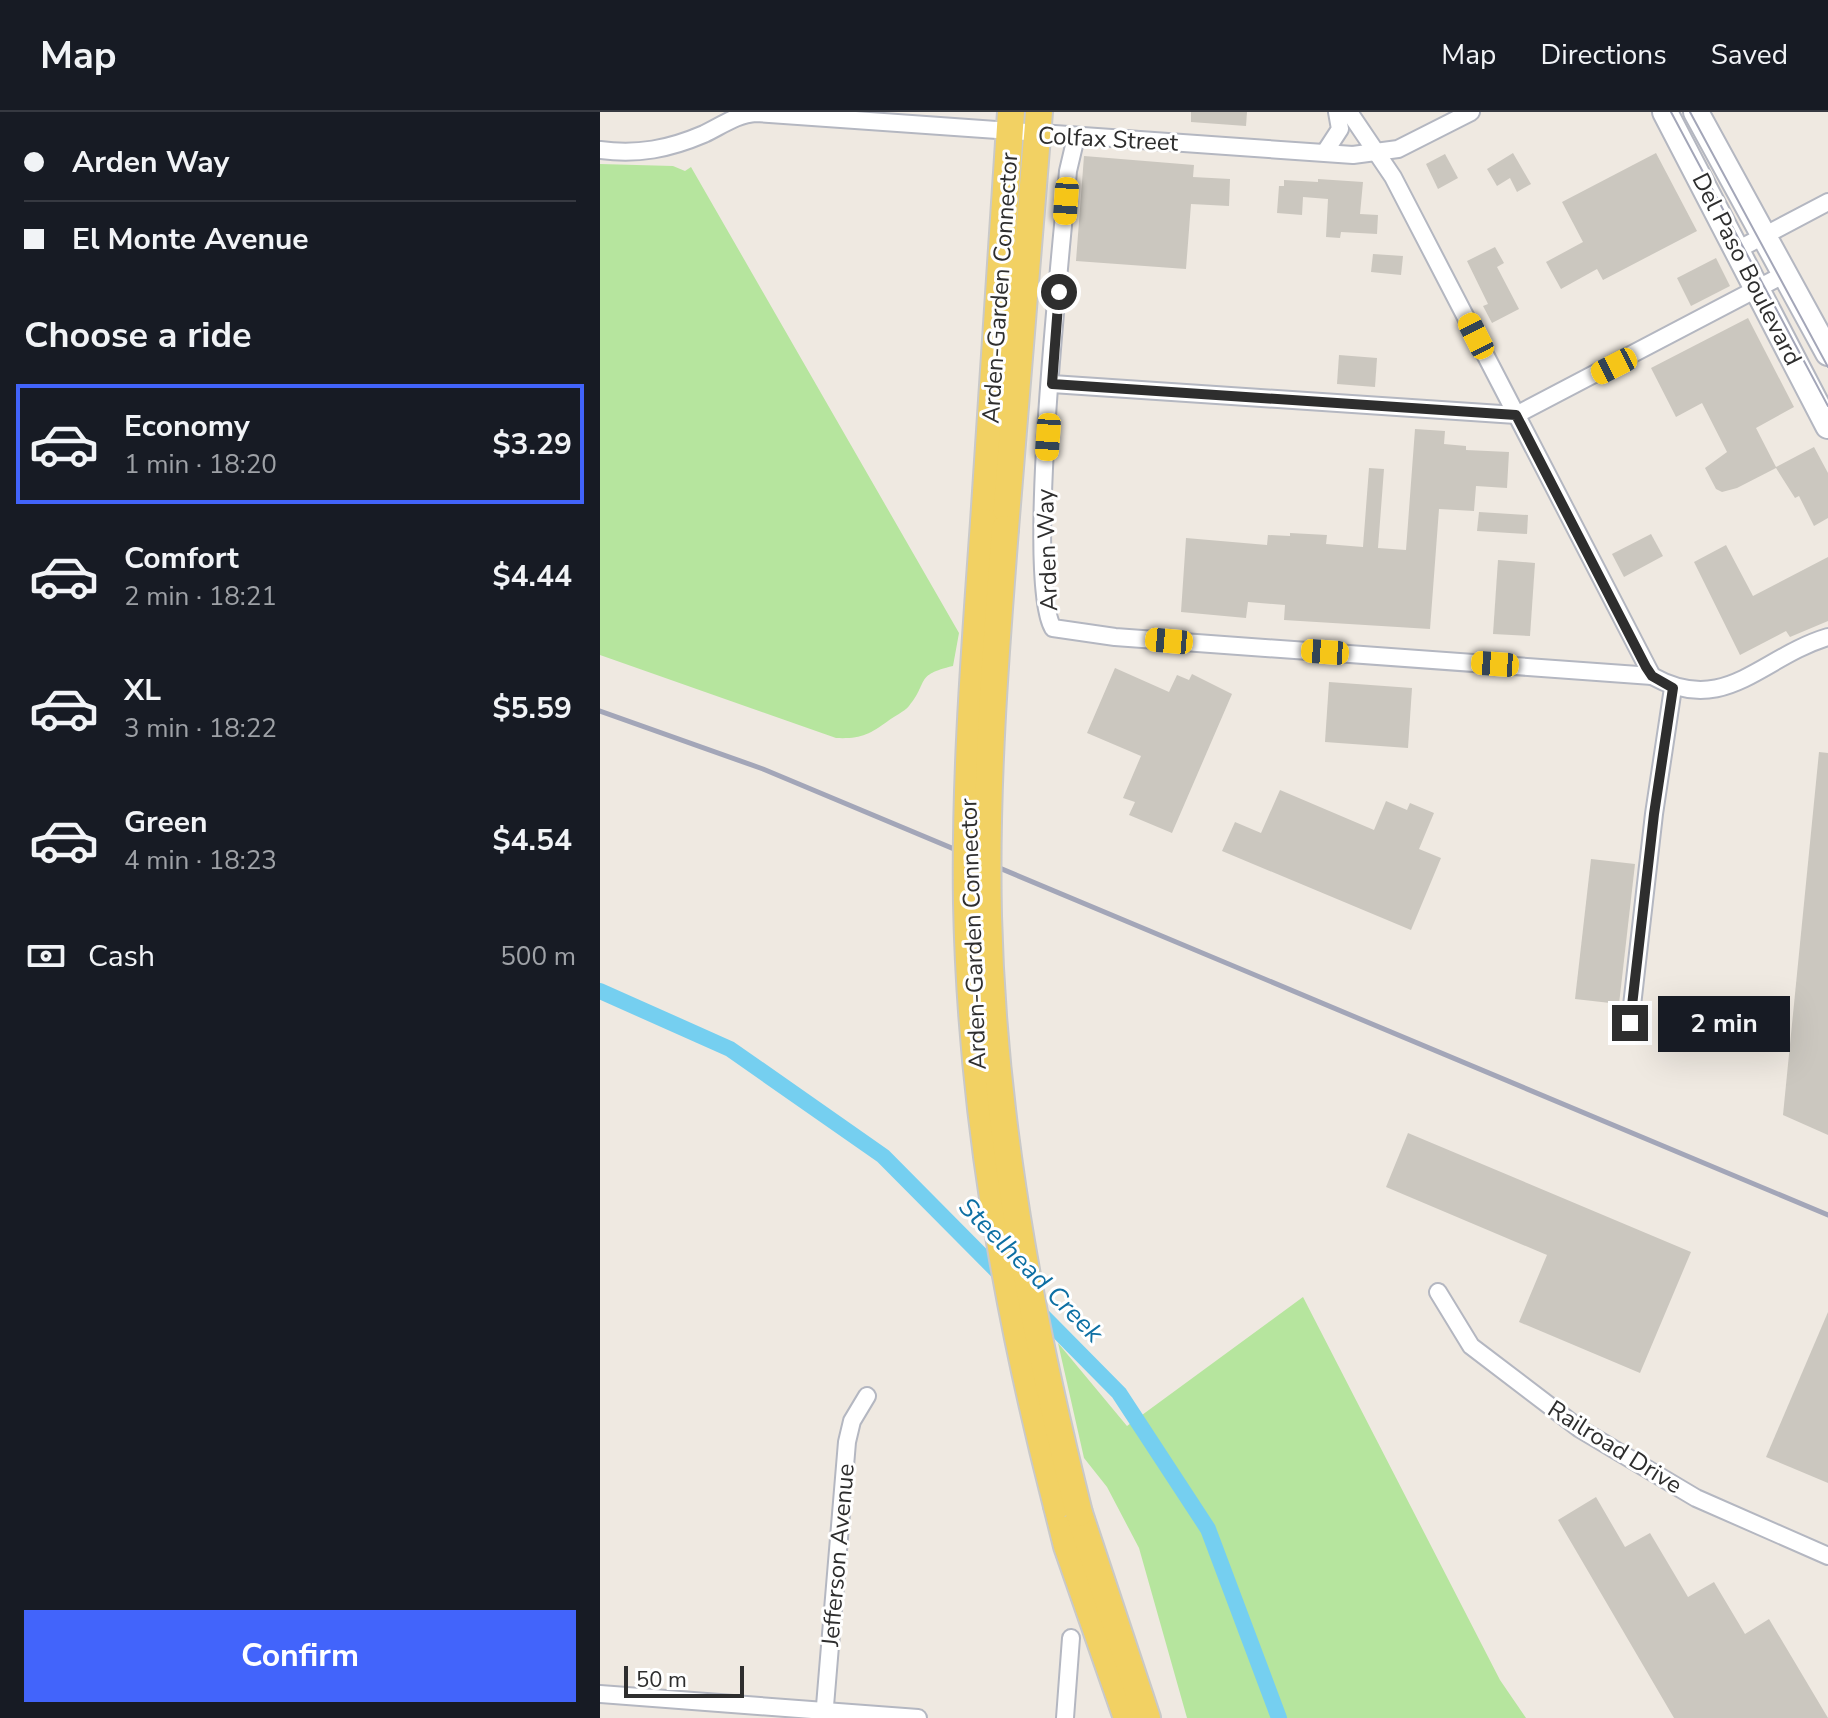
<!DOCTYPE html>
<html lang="en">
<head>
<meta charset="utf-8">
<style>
	:root { --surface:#171b24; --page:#242831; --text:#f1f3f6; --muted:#9ea1a6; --line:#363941; --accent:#4264fb }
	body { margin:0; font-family:"Nunito Sans",sans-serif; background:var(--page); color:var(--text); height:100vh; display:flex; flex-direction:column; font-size:30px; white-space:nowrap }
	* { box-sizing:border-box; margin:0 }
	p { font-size:26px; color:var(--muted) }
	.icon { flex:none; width:44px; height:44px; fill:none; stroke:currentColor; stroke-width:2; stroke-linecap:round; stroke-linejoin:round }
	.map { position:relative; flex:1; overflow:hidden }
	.panel { display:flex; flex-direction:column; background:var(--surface); width:600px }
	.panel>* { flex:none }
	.guide { display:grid; align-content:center; height:176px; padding:0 24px; background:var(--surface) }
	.scale { position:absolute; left:24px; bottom:20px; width:120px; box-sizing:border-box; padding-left:8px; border:4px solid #2e2e2e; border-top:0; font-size:22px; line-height:28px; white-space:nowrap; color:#2e2e2e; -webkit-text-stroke:6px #fff; paint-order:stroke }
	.end { position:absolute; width:36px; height:36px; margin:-18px; border:10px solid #2e2e2e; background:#fff; box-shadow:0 0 0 4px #fff }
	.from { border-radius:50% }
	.bubble { position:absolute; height:56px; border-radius:0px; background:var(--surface); box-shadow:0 8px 32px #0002; font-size:26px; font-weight:700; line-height:56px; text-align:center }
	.car { position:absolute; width:24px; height:48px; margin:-24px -12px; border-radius:10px; box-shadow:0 0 6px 2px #0007; background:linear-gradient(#f5c518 24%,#345 0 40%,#f5c518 0 76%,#345 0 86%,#f5c518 0) }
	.guide b { display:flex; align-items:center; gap:28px; height:76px; font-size:30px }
	.guide b+b { border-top:2px solid var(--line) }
	.guide i { width:20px; height:20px; background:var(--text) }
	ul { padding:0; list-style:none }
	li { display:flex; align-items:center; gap:24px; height:120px; margin:0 16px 12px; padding:0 8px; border:4px solid transparent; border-radius:0px }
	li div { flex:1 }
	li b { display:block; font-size:30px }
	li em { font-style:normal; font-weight:700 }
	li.on { border-color:var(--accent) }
	li>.icon { width:72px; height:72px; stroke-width:1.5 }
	h2 { padding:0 24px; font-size:36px; line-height:96px }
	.pay { display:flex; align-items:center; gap:20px; height:88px; padding:0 24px; font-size:30px }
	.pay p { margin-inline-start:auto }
	.primary-button { display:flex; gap:16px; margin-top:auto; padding:16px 24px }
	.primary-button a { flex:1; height:92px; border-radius:0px; background:var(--accent); color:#fff; font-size:32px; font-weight:700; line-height:92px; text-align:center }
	header { display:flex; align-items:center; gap:48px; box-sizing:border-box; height:112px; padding:0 40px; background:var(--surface); border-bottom:2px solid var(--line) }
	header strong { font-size:38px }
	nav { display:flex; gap:44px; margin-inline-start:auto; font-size:28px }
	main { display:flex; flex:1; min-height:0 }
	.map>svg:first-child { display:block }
</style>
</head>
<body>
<header>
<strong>Map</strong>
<nav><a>Map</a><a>Directions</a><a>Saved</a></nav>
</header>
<main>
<section class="panel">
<div class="guide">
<b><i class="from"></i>Arden Way</b>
<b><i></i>El Monte Avenue</b>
</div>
<h2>Choose a ride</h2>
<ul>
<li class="on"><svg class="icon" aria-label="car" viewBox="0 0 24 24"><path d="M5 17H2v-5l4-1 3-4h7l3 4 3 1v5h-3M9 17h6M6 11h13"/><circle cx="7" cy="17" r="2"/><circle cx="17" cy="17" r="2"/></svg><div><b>Economy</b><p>1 min · 18:20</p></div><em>$3.29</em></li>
<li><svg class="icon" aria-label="car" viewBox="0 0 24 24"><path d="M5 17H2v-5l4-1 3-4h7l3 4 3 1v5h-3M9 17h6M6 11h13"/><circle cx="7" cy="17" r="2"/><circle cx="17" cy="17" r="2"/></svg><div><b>Comfort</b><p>2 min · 18:21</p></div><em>$4.44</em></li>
<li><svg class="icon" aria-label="car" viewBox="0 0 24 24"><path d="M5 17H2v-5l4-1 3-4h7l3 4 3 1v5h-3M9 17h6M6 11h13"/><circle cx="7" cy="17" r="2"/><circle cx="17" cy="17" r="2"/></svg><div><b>XL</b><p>3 min · 18:22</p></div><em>$5.59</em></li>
<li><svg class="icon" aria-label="car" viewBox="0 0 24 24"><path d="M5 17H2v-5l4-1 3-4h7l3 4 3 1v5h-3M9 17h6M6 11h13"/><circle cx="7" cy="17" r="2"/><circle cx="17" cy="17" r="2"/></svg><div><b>Green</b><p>4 min · 18:23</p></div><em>$4.54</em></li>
</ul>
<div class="pay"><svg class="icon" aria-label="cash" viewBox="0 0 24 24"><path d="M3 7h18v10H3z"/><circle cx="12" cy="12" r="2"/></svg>Cash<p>500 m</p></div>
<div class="primary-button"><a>Confirm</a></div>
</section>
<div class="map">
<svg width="1228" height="1606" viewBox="0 0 1228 1606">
	<rect width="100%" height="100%" fill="#efe9e1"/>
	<g fill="#b6e59e">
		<path d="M0 52 73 54 85 59 91 55 359 521 353 554C314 563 329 570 309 594 304 600 294 604 288 609 269 623 260 627 236 626L0 543Z"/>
		<polygon points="703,1185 900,1568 926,1606 587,1606 539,1436 507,1375 484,1346 458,1231 527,1314"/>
	</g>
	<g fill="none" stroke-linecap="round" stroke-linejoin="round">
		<g stroke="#75cff0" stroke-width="16">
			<polyline points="0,879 130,937 283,1044 405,1167"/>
			<polyline points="436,1197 519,1281 608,1417 679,1606"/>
		</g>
	</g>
	<g fill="#cbc7bf">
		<polygon points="591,0 647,0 646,14 591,10"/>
		<polygon points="913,41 931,72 917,80 910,66 897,74 887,57"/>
		<polygon points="1056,41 1097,119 1003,168 997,157 961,177 946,150 983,130 962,90"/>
		<polygon points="845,42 858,66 838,77 826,52"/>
		<polygon points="484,44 594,53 593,65 630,67 629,94 591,92 586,157 476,149"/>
		<polygon points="718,67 763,70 760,102 778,103 777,122 741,120 740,126 726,125 728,87 703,85 702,103 677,101 679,74 684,74 684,68 718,70"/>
		<polygon points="895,135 904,151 897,155 919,197 892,211 883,194 888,192 867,149"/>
		<polygon points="773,142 803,144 801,163 771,160"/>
		<polygon points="1116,146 1130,174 1091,194 1077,166"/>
		<polygon points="1148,206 1194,295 1156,316 1176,355 1214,335 1228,361 1228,406 1214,414 1199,384 1195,386 1176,356 1137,376 1122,380 1116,377 1105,356 1127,340 1102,291 1076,305 1051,256"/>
		<polygon points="739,243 777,246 775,275 737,272"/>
		<polygon points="815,317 845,319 844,332 866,334 866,338 909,340 907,376 876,374 874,399 839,397 830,517 684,508 685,493 648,490 646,506 581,500 586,426 667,433 668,423 690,424 690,421 727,423 726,432 763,435 769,356 784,357 778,436 806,438"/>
		<polygon points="879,400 928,403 927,422 877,419"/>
		<polygon points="1051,422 1063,444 1024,465 1012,442"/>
		<polygon points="1126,433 1153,484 1228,445 1228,509 1190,525 1186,519 1140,543 1094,450"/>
		<polygon points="898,448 935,451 930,524 893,522"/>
		<polygon points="515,556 569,580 577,563 589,568 592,562 632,582 572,721 529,703 535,690 523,686 541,644 487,621"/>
		<polygon points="729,570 812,576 808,636 725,630"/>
		<polygon points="1219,640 1228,641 1228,1023 1183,1003"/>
		<polygon points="680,678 774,718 786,689 807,698 810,691 834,701 819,737 841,746 811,818 622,739 635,710 661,721"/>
		<polygon points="991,747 1035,752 1019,892 975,887"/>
		<polygon points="808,1021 1091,1140 1040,1261 919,1210 947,1143 786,1075"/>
		<polygon points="1228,1200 1228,1371 1166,1345"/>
		<polygon points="996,1385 1025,1435 1050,1421 1088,1485 1114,1470 1145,1522 1169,1507 1228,1606 1074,1606 958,1408"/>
	</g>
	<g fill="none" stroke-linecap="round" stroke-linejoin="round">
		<g stroke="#b4b7c1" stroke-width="20">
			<g id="minor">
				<path d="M749 0 793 65 1052 564C1125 605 1161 545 1228 525"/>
				<path d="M476 25 468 59C462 134 424 468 453 516L515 525 1052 564"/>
				<path d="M0 38C38 43 69 37 104 22 121 14 137 2 156 1L753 43 798 37 871 0"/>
				<polyline points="725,40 740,17 737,0"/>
				<polyline points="1137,138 1228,90"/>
				<polyline points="452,272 916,303 1185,162"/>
				<polyline points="1030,911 1054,702 1073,576"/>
				<polyline points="838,1180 871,1234 980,1317 1096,1386 1228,1444"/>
				<polyline points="0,1582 318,1606"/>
				<polyline points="224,1606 247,1330 252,1309 267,1284"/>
				<polyline points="465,1606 471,1526"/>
			</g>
		</g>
		<g stroke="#b4b7c1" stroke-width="28">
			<g id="secondary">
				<polyline points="1065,0 1228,314"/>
				<polyline points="1096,0 1228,241"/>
			</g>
		</g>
		<g stroke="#c9c9c9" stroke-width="30">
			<g id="primary">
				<polyline points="384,410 411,0"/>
				<polyline points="405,417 439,0"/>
				<polyline points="457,1394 467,1434 527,1606"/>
				<polyline points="479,1401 547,1606"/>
			</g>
		</g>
		<use href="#minor" stroke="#fff" stroke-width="16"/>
		<use href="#secondary" stroke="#fff" stroke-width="24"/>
		<use href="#primary" stroke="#f2d163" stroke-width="26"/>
		<g stroke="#a3a6b8" stroke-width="2">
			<polyline points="1071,0 1228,294"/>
			<polyline points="1090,0 1228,255"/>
		</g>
		<polyline stroke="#a3a6b8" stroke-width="5" points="0,599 163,657 1228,1103"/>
		<g stroke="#c9c9c9" stroke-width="30" stroke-linecap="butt">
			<g id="primary-bridge">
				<path d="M384 410C375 537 365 664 367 791 371 996 406 1196 457 1394"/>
				<path d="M405 417C395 546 385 675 388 804 393 1008 430 1205 479 1401"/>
			</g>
		</g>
		<use href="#primary-bridge" stroke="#f2d163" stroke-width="26"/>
	</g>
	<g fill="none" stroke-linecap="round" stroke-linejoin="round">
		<polyline stroke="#2e2e2e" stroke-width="10" points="459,180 452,272 916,303 1046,555 1052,564 1073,576 1054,702 1030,911"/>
	</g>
	<g text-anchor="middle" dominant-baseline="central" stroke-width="6" stroke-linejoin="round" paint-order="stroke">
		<g font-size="24" fill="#2e2e2e" stroke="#fff">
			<text transform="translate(508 27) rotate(3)">Colfax Street</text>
			<text transform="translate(1147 157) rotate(63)">Del Paso Boulevard</text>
			<text transform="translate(400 176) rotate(-86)">Arden-Garden Connector</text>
			<text transform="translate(447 438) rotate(-92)">Arden Way</text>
			<text transform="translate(373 822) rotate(-92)">Arden-Garden Connector</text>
			<text transform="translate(1015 1335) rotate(32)">Railroad Drive</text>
			<text transform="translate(238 1443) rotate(-85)">Jefferson Avenue</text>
		</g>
		<g font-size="26" font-style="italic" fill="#0d6fa3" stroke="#fff">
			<text transform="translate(431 1158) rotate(45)">Steelhead Creek</text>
		</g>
	</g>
</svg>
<div class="scale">50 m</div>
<i class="end from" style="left:459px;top:180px"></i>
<i class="end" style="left:1030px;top:911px"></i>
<div class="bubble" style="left:1058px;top:884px;width:132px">2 min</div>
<i class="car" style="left:466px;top:89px;rotate:184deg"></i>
<i class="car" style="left:876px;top:224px;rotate:333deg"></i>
<i class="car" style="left:1014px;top:254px;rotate:243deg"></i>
<i class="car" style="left:448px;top:325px;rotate:184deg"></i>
<i class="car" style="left:569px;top:529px;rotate:275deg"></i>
<i class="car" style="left:725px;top:540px;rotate:274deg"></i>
<i class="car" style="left:895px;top:552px;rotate:274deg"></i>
</div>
</main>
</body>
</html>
